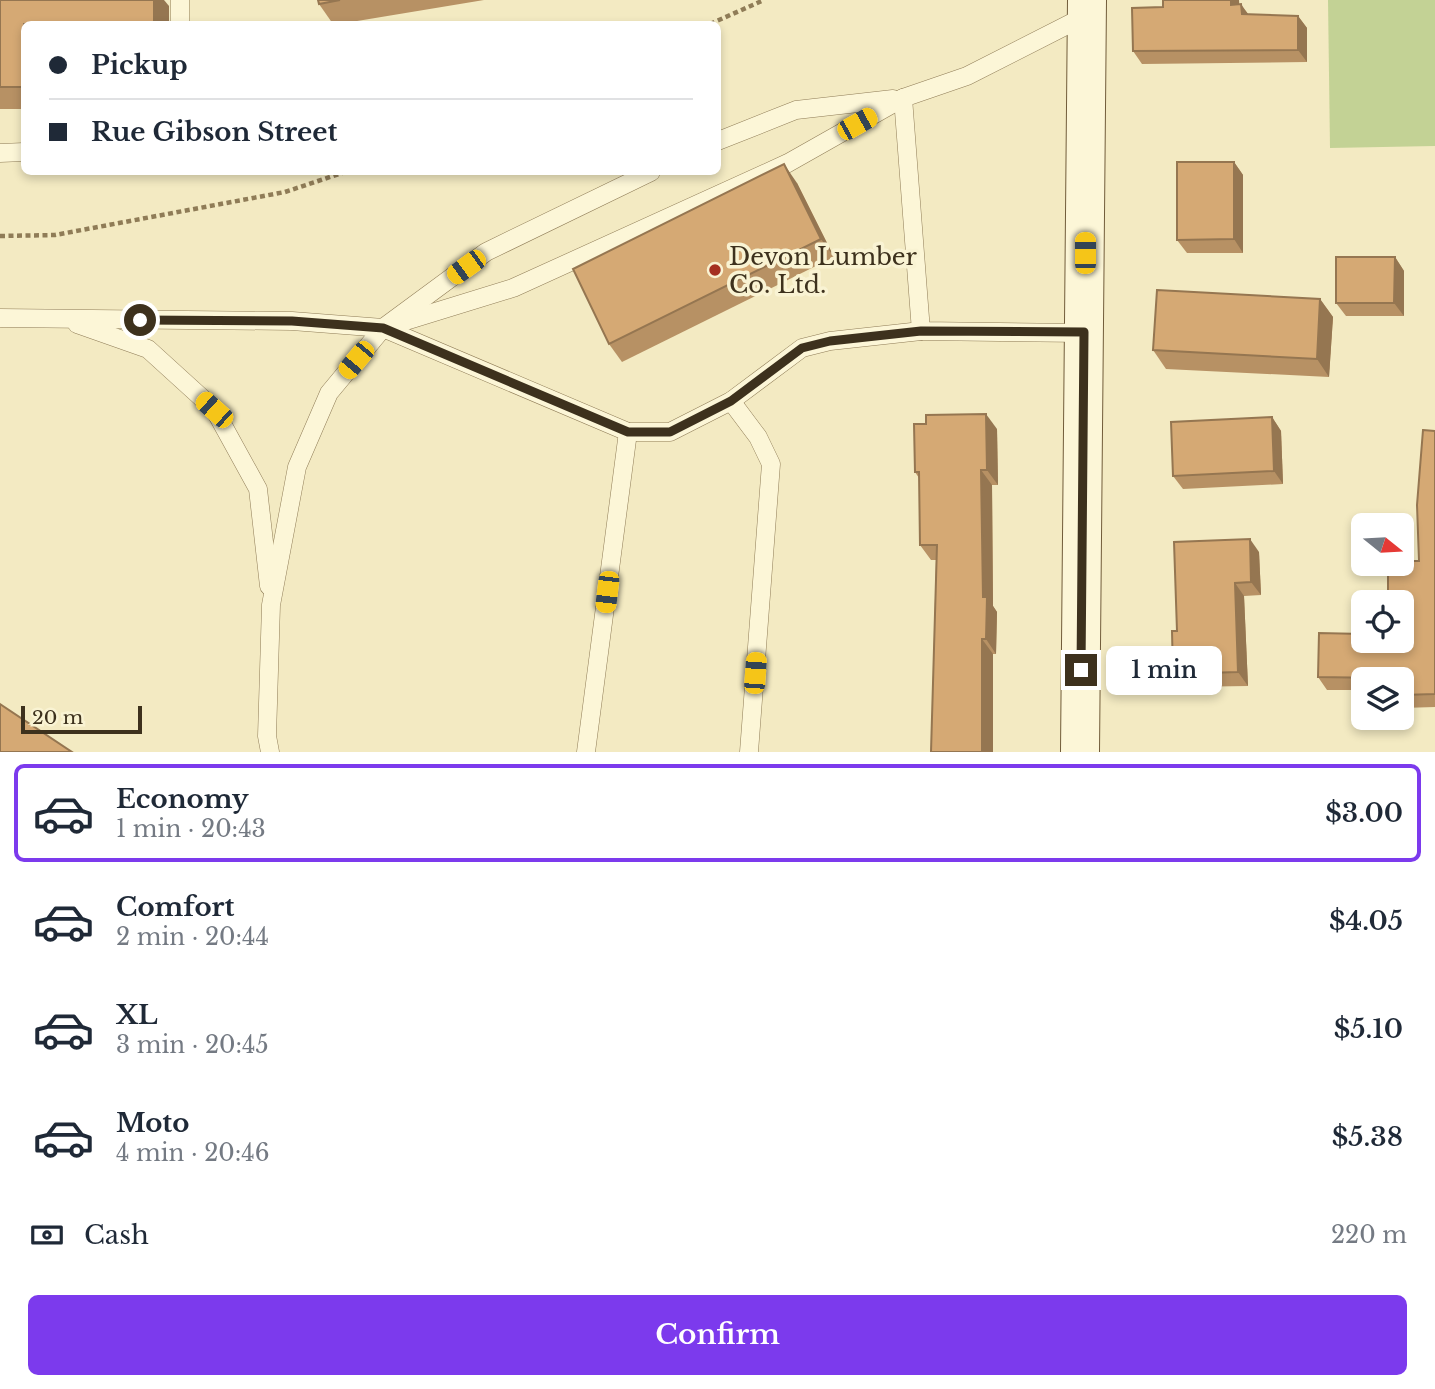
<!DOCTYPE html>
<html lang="en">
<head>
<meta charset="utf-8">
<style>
	:root { --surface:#fff; --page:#f2f2f3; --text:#1f2937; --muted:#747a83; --line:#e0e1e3; --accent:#7c3aed }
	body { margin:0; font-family:"Libre Baskerville",serif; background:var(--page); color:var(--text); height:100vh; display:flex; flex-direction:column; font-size:26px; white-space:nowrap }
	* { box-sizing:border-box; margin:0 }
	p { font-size:23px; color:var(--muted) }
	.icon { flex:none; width:38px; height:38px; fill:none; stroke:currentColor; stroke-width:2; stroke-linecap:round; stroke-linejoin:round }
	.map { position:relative; height:752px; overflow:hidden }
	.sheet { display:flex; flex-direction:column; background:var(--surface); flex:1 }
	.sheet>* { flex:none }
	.top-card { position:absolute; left:21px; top:21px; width:700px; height:154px; border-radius:10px; box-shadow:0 4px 10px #0003; display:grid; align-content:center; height:154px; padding:0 28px; background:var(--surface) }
	.needle { width:46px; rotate:108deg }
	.tools { position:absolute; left:1351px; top:513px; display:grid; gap:14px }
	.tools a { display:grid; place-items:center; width:63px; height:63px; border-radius:10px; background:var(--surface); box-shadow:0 4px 10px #0003; font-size:35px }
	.scale { position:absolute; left:21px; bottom:18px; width:121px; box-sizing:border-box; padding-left:7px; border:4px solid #3d311d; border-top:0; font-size:19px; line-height:24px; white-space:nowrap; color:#3d311d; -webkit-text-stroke:5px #f9f3d3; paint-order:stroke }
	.end { position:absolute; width:32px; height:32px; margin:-16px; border:9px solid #3d311d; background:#fff; box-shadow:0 0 0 4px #fff }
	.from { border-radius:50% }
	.bubble { position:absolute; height:49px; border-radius:10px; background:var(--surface); box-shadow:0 4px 10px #0003; font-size:23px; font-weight:600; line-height:49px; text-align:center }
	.car { position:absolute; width:21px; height:42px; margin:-21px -10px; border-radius:9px; box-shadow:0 0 5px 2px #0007; background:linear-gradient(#f5c518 24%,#345 0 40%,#f5c518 0 76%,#345 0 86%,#f5c518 0) }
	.top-card b { display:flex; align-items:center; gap:24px; height:66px; font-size:26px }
	.top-card b+b { border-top:2px solid var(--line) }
	.top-card i { width:18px; height:18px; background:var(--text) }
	ul { padding:12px 0 0; list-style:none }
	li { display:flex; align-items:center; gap:21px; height:98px; margin:0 14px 10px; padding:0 14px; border:4px solid transparent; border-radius:10px }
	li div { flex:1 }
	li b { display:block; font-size:26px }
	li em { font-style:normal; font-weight:600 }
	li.current { border-color:var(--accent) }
	li>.icon { width:63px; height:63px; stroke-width:1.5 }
	.pay { display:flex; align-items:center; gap:18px; height:77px; padding:0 28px; font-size:26px }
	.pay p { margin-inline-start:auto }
	.action { display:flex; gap:14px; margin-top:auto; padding:14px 28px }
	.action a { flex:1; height:80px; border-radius:10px; background:var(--accent); color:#fff; font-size:28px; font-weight:600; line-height:80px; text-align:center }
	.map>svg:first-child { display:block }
</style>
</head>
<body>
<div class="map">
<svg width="1435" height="752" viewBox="0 0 1435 752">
	<rect width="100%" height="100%" fill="#f3eac2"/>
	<polygon fill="#c3d295" points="1328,0 1435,0 1435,146 1330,148"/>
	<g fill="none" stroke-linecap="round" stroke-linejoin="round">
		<g stroke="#8f7c57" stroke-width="19">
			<g id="lane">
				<polyline points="180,0 180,24"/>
				<polyline points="718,141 796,110 893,99"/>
				<polyline points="0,153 24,152"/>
				<polyline points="0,318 292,321 383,328 628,432 670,432 731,401 802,348 830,341 921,331"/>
				<polyline points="77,324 148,349 214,409 258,489 269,586"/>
				<polyline points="396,324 513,288 788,163 903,98"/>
				<polyline points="1084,333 921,331 903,98 967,76 1087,15"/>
				<polyline points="731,401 758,437 771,464 749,752"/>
				<polyline points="270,752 267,736 271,605 297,467 329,393 383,328 486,252 651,172"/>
				<polyline points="586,752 628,432"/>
			</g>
		</g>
		<g stroke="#715c3a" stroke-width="40">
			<polyline id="secondary" points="1080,752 1087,0"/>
		</g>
		<g stroke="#8f7c57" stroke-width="4.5" stroke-dasharray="5 3.5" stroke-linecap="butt">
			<polyline points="710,24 764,0"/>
			<polyline points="0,236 55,235 285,192 345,172"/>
		</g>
		<use href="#lane" stroke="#fcf6d7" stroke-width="18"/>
		<use href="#secondary" stroke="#fcf6d7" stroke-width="38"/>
	</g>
	<g fill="#b79164">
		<polygon points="0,0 169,6 24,24 24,109 0,109"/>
		<polygon points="318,0 484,0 339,24 333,24 319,4"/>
		<polygon points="1240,4 1249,15 1298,16 1307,28 1307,62 1142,64 1133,51 1163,7"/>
		<polygon points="1234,162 1243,175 1243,253 1187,253 1177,240"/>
		<polygon points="797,183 834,257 622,362 609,344"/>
		<polygon points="1395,257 1404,271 1404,316 1346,316 1336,303"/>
		<polygon points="1320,299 1333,317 1329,377 1166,369 1153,350"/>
		<polygon points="1272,417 1281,431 1283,484 1183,489 1173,476"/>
		<polygon points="997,429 998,485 992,485 993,606 997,612 996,654 993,654 993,752 931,752 936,560 931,560 920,545 919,478 915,472"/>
		<polygon points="1435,431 1435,707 1402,708 1402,679 1363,679 1363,690 1327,690 1318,677 1402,640 1419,561"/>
		<polygon points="1259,552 1261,595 1244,596 1248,686 1182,687 1173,674 1177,631"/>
	</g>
	<g fill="#957651">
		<polygon points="154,0 164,0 169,6 169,24 154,24"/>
		<polygon points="1231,0 1239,0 1240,17 1231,5"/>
		<polygon points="1241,4 1250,17 1242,14"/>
		<polygon points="1298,16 1307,28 1307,62 1298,50"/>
		<polygon points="1234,162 1243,175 1243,253 1234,239"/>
		<polygon points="784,164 797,183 834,257 821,239"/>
		<polygon points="1395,257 1404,271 1404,316 1394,303"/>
		<polygon points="1320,299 1333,317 1329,377 1317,359"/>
		<polygon points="986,414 997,429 998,485 987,470"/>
		<polygon points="1272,417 1281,431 1283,484 1274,471"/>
		<polygon points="981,470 992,485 993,606 997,612 996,654 986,639 983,597"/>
		<polygon points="1250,539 1259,552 1261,595 1251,582"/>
		<polygon points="1235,583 1244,596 1248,686 1238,672"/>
		<polygon points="982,639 993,654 993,752 982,752"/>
	</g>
	<g fill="#d5a974" stroke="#957651" stroke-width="2">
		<polygon points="0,0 154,0 154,24 24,24 24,87 0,87"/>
		<polygon points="318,0 340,0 319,4"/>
		<polygon points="1163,0 1231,0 1231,5 1241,4 1242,14 1298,16 1298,50 1133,51 1132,8 1163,7"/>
		<polygon points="1177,162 1234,162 1234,239 1177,240"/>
		<polygon points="784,164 821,239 609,344 573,269"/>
		<polygon points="1336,257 1395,257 1394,303 1336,303"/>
		<polygon points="1157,290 1320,299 1317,359 1153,350"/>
		<polygon points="986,414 987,470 981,470 983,597 987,597 986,639 982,639 982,752 931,752 937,545 920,545 919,472 915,472 914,424 926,424 926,415"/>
		<polygon points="1272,417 1274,471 1173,476 1171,422"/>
		<polygon points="1423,430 1435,431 1435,694 1402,695 1402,679 1382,679 1382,678 1318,677 1319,633 1363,634 1363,640 1402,640 1402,602 1388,602 1388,564 1402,564 1402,561 1419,561 1417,505"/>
		<polygon points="1250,539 1251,582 1235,583 1238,672 1173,674 1172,631 1177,631 1174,542"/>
		<polygon points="0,704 72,752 0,752"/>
	</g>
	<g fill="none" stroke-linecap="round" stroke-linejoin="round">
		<polyline stroke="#3d311d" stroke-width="9" points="140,320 292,321 383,328 628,432 670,432 731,401 802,348 830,341 921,331 1084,332 1081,670"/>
	</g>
	<circle fill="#a53020" stroke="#f9f3d3" stroke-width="2.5" cx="715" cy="270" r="7"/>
	<g text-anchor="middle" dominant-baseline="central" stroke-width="7" stroke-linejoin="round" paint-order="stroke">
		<g font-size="24" fill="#3d311d" stroke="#f9f3d3" text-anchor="start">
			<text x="729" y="256">Devon Lumber<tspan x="729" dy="28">Co. Ltd.</tspan></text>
		</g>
	</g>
</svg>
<div class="tools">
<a><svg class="needle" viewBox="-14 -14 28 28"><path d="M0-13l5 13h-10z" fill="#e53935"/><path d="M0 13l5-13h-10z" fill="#747a83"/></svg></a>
<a><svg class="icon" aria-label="locate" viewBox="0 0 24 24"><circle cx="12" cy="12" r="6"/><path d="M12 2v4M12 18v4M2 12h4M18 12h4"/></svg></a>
<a><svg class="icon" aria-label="layers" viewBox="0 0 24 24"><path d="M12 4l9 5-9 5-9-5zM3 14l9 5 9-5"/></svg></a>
</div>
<div class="scale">20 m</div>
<i class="end from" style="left:140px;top:320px"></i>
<i class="end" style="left:1081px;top:670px"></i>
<div class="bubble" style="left:1106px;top:646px;width:116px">1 min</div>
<i class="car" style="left:857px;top:124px;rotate:61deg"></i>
<i class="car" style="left:1085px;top:253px;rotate:0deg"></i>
<i class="car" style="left:466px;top:267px;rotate:234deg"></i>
<i class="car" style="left:356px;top:360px;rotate:220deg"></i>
<i class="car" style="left:214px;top:410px;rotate:312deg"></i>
<i class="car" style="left:607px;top:592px;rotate:187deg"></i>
<i class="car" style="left:755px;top:673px;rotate:4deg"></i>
<div class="top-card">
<b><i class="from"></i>Pickup</b>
<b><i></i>Rue Gibson Street</b>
</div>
</div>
<section class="sheet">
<ul>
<li class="current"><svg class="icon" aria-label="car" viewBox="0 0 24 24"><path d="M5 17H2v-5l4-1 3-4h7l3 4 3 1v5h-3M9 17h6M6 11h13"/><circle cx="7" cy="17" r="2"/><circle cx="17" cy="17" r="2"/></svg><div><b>Economy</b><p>1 min · 20:43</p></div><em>$3.00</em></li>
<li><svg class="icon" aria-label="car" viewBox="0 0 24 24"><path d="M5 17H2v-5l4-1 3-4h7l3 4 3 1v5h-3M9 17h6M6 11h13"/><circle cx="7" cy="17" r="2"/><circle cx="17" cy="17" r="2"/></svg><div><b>Comfort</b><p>2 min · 20:44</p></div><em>$4.05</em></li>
<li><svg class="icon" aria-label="car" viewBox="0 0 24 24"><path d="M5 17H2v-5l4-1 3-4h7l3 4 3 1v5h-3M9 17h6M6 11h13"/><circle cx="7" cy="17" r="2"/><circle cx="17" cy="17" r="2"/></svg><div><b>XL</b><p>3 min · 20:45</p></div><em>$5.10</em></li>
<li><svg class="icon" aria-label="car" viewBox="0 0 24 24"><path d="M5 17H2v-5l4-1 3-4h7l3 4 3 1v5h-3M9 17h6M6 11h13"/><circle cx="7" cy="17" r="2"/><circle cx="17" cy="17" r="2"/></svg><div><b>Moto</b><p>4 min · 20:46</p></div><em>$5.38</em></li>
</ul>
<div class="pay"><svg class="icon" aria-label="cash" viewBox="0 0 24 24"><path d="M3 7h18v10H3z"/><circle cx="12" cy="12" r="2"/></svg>Cash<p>220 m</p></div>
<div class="action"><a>Confirm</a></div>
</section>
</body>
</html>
